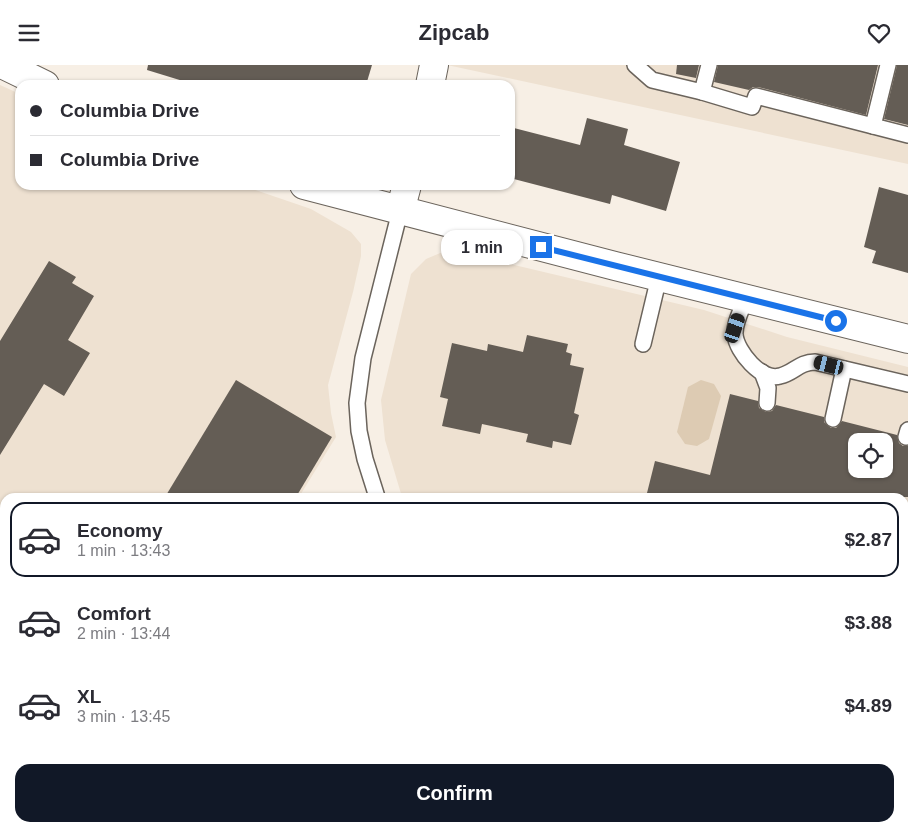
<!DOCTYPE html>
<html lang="en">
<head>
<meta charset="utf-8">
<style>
	:root { --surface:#fff; --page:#f7f7f7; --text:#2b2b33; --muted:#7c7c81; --line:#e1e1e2; --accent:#111827 }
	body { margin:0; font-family:Helvetica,sans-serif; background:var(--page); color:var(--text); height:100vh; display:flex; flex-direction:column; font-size:19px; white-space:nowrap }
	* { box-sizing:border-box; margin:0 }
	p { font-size:16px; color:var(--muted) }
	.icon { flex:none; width:28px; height:28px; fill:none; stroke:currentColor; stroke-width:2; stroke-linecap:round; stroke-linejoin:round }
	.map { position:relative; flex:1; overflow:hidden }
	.sheet { position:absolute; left:0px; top:428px; width:909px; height:339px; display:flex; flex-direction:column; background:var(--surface); border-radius:15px 15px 0 0; box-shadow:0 1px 4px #0004 }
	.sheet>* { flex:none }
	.banner { position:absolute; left:15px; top:15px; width:500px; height:110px; border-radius:15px; box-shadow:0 1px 4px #0004; display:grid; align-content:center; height:110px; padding:0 15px; background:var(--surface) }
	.buttons { position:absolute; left:848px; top:368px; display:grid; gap:10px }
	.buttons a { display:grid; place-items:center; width:45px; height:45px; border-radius:10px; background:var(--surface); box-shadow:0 1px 4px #0004; font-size:25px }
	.end { position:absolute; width:22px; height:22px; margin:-11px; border:6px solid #1a73e8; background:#fff; box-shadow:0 0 0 2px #fff }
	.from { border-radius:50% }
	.bubble { position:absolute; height:35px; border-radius:15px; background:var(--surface); box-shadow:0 1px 4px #0004; font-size:16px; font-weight:600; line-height:35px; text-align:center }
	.car { position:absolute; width:15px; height:30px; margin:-15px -8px; border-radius:6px; box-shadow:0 0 4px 1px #0007; background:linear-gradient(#222 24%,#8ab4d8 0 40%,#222 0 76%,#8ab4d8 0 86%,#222 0) }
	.banner b { display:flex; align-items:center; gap:18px; height:48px; font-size:19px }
	.banner b+b { border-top:1px solid var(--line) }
	.banner i { width:12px; height:12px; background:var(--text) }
	ul { padding:9px 0 0; list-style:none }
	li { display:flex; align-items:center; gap:15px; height:75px; margin:0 10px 8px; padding:0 5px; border:2px solid transparent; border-radius:15px }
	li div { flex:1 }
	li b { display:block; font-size:19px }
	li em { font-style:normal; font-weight:600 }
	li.active { border-color:var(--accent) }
	li>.icon { width:45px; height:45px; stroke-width:1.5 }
	.primary-button { display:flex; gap:10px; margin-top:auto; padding:10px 15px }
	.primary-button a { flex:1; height:58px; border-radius:15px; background:var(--accent); color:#fff; font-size:20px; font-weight:600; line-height:58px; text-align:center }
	header { display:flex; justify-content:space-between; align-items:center; height:65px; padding:0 15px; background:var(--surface); font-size:22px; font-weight:600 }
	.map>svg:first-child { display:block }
</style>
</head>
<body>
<header><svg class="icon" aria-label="menu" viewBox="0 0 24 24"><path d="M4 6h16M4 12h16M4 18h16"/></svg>Zipcab<svg class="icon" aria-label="heart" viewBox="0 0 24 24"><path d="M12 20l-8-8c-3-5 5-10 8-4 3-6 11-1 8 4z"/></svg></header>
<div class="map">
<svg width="908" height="766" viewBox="0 0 908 766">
	<rect width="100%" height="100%" fill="#f7efe5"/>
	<g fill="#eee1d1" fill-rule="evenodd">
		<polygon points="447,0 908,0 908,99"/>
		<polygon points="0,20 20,29 20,120 241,120 311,144 351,167 361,179 361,191 353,227 328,320 331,348 336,372 299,432 5,432 5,496 0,493"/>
		<path d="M445 186 497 196 704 245 787 272 908 302V766H602L603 761H904V432H402L385 375 381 335 411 209 426 194ZM856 376H884V404H856Z"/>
	</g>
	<polygon fill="#ddcbb3" points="701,315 714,319 721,331 709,374 697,381 685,379 677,367 688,322"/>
	<polygon fill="#d5c9ea" points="0,526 5,529 5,761 387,761 395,766 0,766"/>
	<g fill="#645d55" fill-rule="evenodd">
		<polygon points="148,0 372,0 366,20 196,20 147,5"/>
		<polygon points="677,0 699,0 696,13 676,9"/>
		<polygon points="718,0 878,0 866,50 758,22 753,22 749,25 714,17"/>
		<polygon points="897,0 908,0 908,60 884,54"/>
		<polygon points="587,53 628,64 624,80 680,97 666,146 612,130 610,139 510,113 510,62 580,80"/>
		<polygon points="879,122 908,130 908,208 872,198 876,186 864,182"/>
		<polygon points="49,196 76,212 72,218 94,231 68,275 90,288 64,331 44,319 0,390 0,276"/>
		<polygon points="527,270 568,279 566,287 572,289 570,300 584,303 574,348 579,350 571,380 553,376 552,383 526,377 528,369 482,359 480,369 442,361 448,334 440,332 452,278 487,286 488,279 523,287"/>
		<polygon points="236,315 332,372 296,432 165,432"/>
		<path d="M730 329 758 336 759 343 766 347 772 346 776 340 824 352V357L831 363H836L842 356 897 370 899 378 903 381H908V432H646L655 396 710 410ZM856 376H884V404H856Z"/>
	</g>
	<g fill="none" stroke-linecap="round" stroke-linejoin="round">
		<g stroke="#6b645c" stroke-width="18">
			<g id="lane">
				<polyline points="635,0 652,15 702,27 709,0"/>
				<polyline points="702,27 752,42 756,31 873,61 888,0"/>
				<polyline points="873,61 908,70"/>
				<path d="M746 233C742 244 734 258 735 270 737 287 761 316 780 311 794 308 799 297 815 297L908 319"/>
				<polyline points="643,279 659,212"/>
				<polyline points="762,307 768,323 767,338"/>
				<polyline points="833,354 844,304"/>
				<polyline points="906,372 908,365"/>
				<polyline points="377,432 365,394 359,366 357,338 363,293 400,146"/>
			</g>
		</g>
		<g stroke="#6b645c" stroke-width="30">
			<g id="street">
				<polyline points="4,0 45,20"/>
				<polyline points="430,20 434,0"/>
				<polyline points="304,120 615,201 908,274"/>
				<polyline points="400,146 407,120"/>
			</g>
		</g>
		<use href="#lane" stroke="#fff" stroke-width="15"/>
		<use href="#street" stroke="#fff" stroke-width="28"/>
	</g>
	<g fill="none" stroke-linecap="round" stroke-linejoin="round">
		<polyline stroke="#1a73e8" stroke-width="6" points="541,182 836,256"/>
	</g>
</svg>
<div class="buttons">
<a><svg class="icon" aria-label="locate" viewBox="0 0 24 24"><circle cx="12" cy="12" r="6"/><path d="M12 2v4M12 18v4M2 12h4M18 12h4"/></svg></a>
</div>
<i class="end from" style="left:836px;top:256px"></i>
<i class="end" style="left:541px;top:182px"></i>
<div class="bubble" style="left:441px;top:165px;width:82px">1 min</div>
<i class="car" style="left:735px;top:263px;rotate:19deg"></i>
<i class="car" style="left:829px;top:300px;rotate:284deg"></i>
<div class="banner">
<b><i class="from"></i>Columbia Drive</b>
<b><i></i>Columbia Drive</b>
</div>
<section class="sheet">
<ul>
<li class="active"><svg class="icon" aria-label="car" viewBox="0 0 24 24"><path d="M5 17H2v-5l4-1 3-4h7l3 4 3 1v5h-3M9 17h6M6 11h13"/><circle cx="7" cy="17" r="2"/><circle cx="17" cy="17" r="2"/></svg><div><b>Economy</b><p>1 min · 13:43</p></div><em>$2.87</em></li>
<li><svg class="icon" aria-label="car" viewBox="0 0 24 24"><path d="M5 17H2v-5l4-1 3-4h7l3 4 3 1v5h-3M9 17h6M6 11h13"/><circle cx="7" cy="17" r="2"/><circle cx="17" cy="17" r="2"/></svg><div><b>Comfort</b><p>2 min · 13:44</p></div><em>$3.88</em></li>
<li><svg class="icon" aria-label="car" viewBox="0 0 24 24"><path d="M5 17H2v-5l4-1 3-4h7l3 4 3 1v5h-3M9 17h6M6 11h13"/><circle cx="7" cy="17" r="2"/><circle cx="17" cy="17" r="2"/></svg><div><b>XL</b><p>3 min · 13:45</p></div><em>$4.89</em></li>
</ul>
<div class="primary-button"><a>Confirm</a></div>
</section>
</div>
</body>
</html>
